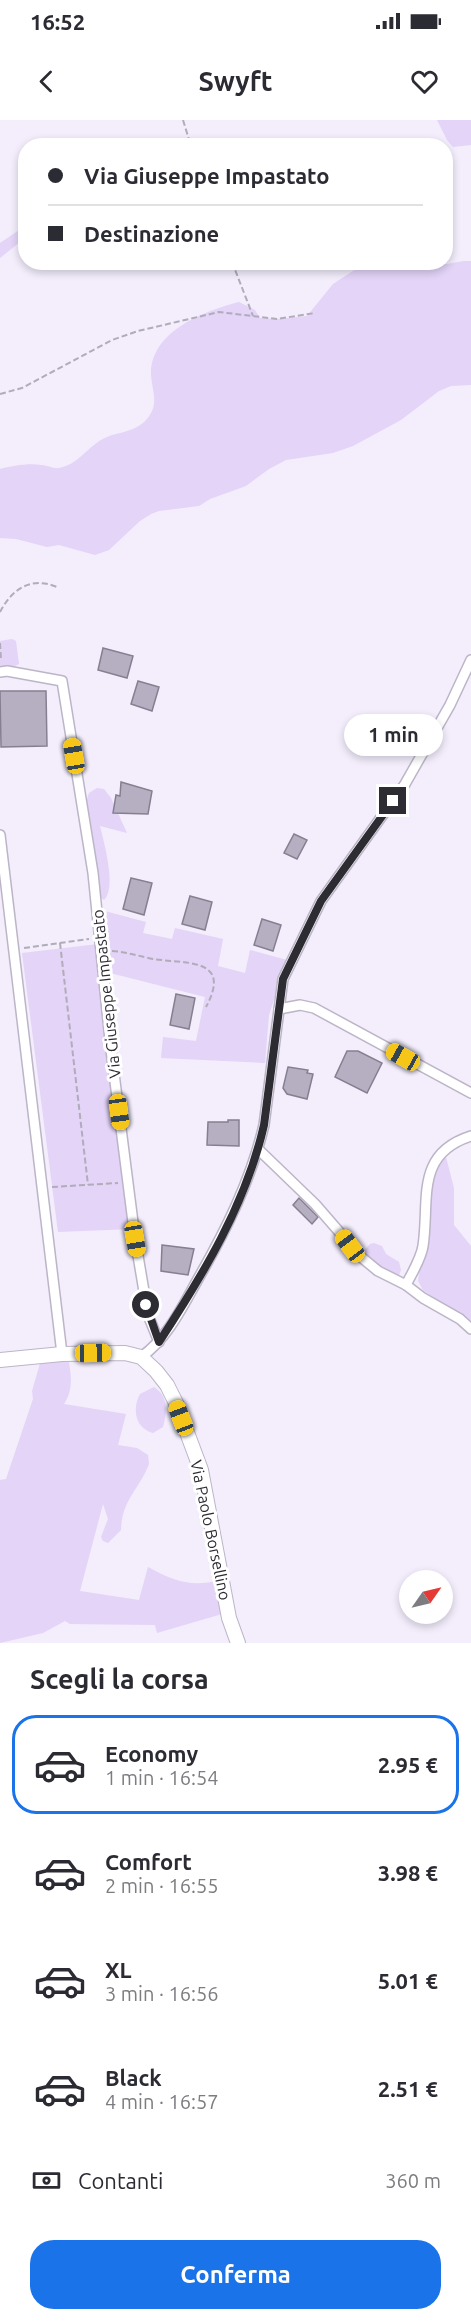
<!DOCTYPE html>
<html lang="it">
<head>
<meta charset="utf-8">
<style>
	:root { --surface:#fff; --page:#f7f7f7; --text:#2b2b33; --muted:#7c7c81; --line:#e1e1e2; --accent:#1a73e8 }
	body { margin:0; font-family:Ubuntu,sans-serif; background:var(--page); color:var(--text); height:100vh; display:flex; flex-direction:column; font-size:22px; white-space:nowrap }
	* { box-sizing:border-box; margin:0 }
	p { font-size:20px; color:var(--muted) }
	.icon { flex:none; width:33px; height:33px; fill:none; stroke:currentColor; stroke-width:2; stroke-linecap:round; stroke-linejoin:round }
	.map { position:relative; height:1523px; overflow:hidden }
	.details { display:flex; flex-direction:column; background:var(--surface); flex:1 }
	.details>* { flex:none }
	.guide { position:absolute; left:18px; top:18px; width:435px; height:132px; border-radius:24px; box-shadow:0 3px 9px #0003; display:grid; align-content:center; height:132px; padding:0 30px; background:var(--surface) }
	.needle { width:39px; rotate:56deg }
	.controls { position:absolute; left:399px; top:1450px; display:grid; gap:12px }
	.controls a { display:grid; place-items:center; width:54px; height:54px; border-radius:50%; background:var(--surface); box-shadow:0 3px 9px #0003; font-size:30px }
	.end { position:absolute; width:27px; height:27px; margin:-14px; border:8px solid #2e2c33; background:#fff; box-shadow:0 0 0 3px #fff }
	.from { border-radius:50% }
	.bubble { position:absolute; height:42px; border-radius:21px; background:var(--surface); box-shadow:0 3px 9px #0003; font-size:20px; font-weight:600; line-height:42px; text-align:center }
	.car { position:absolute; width:18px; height:36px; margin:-18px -9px; border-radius:8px; box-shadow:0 0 4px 2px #0007; background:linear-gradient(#f5c518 24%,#345 0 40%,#f5c518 0 76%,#345 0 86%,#f5c518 0) }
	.guide b { display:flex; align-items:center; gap:21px; height:57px; font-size:22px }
	.guide b+b { border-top:2px solid var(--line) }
	.guide i { width:15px; height:15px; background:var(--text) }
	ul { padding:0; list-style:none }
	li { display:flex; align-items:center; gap:18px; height:99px; margin:0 12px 9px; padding:0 18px; border:3px solid transparent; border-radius:24px }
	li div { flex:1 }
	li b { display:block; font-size:22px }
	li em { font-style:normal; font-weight:600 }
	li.active { border-color:var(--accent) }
	li>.icon { width:54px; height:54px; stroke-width:1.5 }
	h2 { padding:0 30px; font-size:27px; line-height:72px }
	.pay { display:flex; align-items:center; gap:15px; height:66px; padding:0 30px; font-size:22px }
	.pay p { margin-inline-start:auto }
	.button { display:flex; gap:12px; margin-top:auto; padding:12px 30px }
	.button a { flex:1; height:69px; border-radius:24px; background:var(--accent); color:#fff; font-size:24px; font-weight:600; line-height:69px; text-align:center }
	.status { display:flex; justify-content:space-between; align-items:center; height:42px; padding:0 30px; background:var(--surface); direction:ltr }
	.status svg { height:16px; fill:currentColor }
	header { display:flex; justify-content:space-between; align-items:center; height:78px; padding:0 30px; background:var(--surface); font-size:27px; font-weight:600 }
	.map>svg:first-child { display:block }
</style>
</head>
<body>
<div class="status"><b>16:52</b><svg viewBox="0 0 49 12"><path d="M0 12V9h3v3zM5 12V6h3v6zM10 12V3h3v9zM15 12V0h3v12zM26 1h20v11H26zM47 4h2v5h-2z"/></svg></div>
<header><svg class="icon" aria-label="back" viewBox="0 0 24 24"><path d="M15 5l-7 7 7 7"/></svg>Swyft<svg class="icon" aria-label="heart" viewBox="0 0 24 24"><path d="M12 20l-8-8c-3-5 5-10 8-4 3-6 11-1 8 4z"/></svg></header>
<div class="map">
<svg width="471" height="1523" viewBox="0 0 471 1523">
	<rect width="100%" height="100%" fill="#f3edfc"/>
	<g fill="#e3d4f8">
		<polygon points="437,0 471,0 471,25 453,27 447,20"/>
		<polygon points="25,106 25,118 0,138 0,123"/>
		<path d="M464 141H471V265L451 266 439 271 401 300 353 326 333 333 286 340 269 349 246 366 210 379 199 386 159 391 151 394 140 401 109 430 95 435 59 425 47 427 16 419 0 418V349C11 346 30 343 41 345 47 345 53 349 59 348 77 345 86 329 101 320 116 311 133 314 146 300 161 284 151 270 151 252 153 210 205 191 239 182L255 190 260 198 277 199 307 196 333 164 365 143 447 144Z"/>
		<polygon points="12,519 16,521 19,544 13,547 0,546 0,521"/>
		<path d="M97 668 104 669 111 678 127 713 100 706C104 723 117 768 104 780L100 777 86 682 89 673Z"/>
		<polygon points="101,790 146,802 143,813 172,819 175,808 223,819 218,846 245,853 250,830 287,840 269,895 265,943 161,938 163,917 196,921 205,877 110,853"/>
		<polygon points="98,824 132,1109 58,1112 22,833"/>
		<polygon points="446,1037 454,1068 454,1105 471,1126 471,1205 423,1170 418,1161 433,1050 439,1039"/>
		<polygon points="374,1123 382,1126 386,1134 399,1142 401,1150 398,1158 385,1152 362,1133 370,1124"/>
		<path d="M68 1237C71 1254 74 1269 64 1284L126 1294 118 1325 137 1328 148 1335 149 1344C139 1370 122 1379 121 1410L108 1423 103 1421 101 1417 108 1399 103 1384 80 1471 139 1480 148 1447C172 1460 189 1467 216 1461L222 1494 157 1513 155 1505 70 1504 65 1501 43 1513 0 1523V1360L6 1359 33 1279 32 1271 41 1240Z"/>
		<path d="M154 1267C169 1277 167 1292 163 1307L153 1313C135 1308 132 1289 140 1274Z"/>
	</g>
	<g fill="#b6afc1" stroke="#867f91" stroke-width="1.5">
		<polygon points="103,528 133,536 127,558 98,550"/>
		<polygon points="138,561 159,567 152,591 131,584"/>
		<polygon points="0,571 46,571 47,626 1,627"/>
		<polygon points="121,662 152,671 148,694 113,693 116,675 120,676"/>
		<polygon points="294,714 307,720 297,739 284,733"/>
		<polygon points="131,758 152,763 144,795 123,789"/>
		<polygon points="190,776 212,782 205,810 182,804"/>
		<polygon points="262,799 281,805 273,831 254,825"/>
		<polygon points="176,874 195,878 189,909 170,905"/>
		<polygon points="347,931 358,931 382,943 367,973 335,957"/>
		<polygon points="288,947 308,950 307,953 313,954 307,979 287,974 283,968"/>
		<polygon points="228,1000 239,1000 239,1026 207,1025 208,1002 228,1002"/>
		<polygon points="299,1078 318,1097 312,1104 293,1085"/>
		<polygon points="162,1125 194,1129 188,1155 161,1151"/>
	</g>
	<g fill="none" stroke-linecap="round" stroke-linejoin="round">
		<g stroke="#bcb5c7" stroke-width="12">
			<g id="street">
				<polyline points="0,552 7,551 62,561 93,753 111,930 135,1118 148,1195 159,1222"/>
				<polyline points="0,715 62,1234"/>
				<polyline points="279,889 300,885 314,888 471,973"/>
				<polyline points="258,1029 315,1084 361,1137 378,1151 406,1165 423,1178 460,1199 471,1209"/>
				<path d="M406 1165C412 1153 421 1139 423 1126 430 1081 414 1034 471 1016"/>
				<path d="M141 1237C167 1219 183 1186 198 1159 226 1110 251 1060 264 1005L283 859 321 781 405 664 450 585 471 540"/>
			</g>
		</g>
		<g stroke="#bcb5c7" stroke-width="16">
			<polyline id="secondary" points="0,1240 62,1234 125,1233 141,1237 156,1251 167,1265 176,1283 201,1350 229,1498 238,1523"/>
		</g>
		<g stroke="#b1acb9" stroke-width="2" stroke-dasharray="6 3" stroke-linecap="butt">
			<polyline points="183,0 191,26"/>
			<polyline points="232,142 253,196"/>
			<polyline points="0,274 22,268 112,220 138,211 219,192 277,199 315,193"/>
			<path d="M0 492C12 469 31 456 57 467"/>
			<polyline points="0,523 1,540"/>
			<polyline points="60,823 88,1065"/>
			<polyline points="24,828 89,819"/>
			<path d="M112 831C126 832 139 836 153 839 185 844 233 837 206 887"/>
			<polyline points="52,1067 118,1063"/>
		</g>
		<use href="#street" stroke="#fff" stroke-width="9"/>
		<use href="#secondary" stroke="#fff" stroke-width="14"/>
	</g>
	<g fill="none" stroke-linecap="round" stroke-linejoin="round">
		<path stroke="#2e2c33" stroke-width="8" d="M146 1185 159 1222C203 1155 246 1084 264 1005L283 859 321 781 393 681"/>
	</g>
	<g text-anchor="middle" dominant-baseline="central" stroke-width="6" stroke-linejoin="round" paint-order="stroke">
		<g font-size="16" fill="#2e2c33" stroke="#fff">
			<text transform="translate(106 874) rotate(-96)">Via Giuseppe Impastato</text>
			<text transform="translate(211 1410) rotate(78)">Via Paolo Borsellino</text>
		</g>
	</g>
</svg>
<div class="controls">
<a><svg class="needle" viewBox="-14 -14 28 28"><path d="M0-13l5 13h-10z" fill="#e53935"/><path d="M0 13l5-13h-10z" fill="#7c7c81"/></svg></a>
</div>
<i class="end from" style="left:146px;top:1185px"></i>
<i class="end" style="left:393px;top:681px"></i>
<div class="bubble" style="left:344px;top:594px;width:99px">1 min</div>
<i class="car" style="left:74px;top:636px;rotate:350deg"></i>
<i class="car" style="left:403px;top:937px;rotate:299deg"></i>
<i class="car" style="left:119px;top:992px;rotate:172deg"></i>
<i class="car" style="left:135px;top:1119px;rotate:170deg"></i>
<i class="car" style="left:350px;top:1126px;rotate:323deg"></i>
<i class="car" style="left:93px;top:1233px;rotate:89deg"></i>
<i class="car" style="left:181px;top:1298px;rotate:339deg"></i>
<div class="guide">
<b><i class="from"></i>Via Giuseppe Impastato</b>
<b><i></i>Destinazione</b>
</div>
</div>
<section class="details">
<h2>Scegli la corsa</h2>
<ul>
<li class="active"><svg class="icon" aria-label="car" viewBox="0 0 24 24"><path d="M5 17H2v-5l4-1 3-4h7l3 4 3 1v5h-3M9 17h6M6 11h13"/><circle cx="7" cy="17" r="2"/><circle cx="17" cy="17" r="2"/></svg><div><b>Economy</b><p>1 min · 16:54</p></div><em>2.95 €</em></li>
<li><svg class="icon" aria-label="car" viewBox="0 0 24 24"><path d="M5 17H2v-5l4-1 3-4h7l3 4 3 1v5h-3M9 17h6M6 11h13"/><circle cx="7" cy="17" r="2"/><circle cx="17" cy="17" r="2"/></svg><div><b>Comfort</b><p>2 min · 16:55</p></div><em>3.98 €</em></li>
<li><svg class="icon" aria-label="car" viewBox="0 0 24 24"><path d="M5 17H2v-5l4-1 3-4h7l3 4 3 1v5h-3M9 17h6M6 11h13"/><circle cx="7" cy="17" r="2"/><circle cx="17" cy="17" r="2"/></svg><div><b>XL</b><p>3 min · 16:56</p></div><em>5.01 €</em></li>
<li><svg class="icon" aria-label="car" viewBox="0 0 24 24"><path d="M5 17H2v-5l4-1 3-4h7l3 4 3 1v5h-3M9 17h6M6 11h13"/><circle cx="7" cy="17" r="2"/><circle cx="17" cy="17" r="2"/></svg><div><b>Black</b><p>4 min · 16:57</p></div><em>2.51 €</em></li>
</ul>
<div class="pay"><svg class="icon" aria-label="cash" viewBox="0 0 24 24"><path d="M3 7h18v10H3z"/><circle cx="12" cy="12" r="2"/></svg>Contanti<p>360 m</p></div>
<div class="button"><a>Conferma</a></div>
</section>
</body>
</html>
